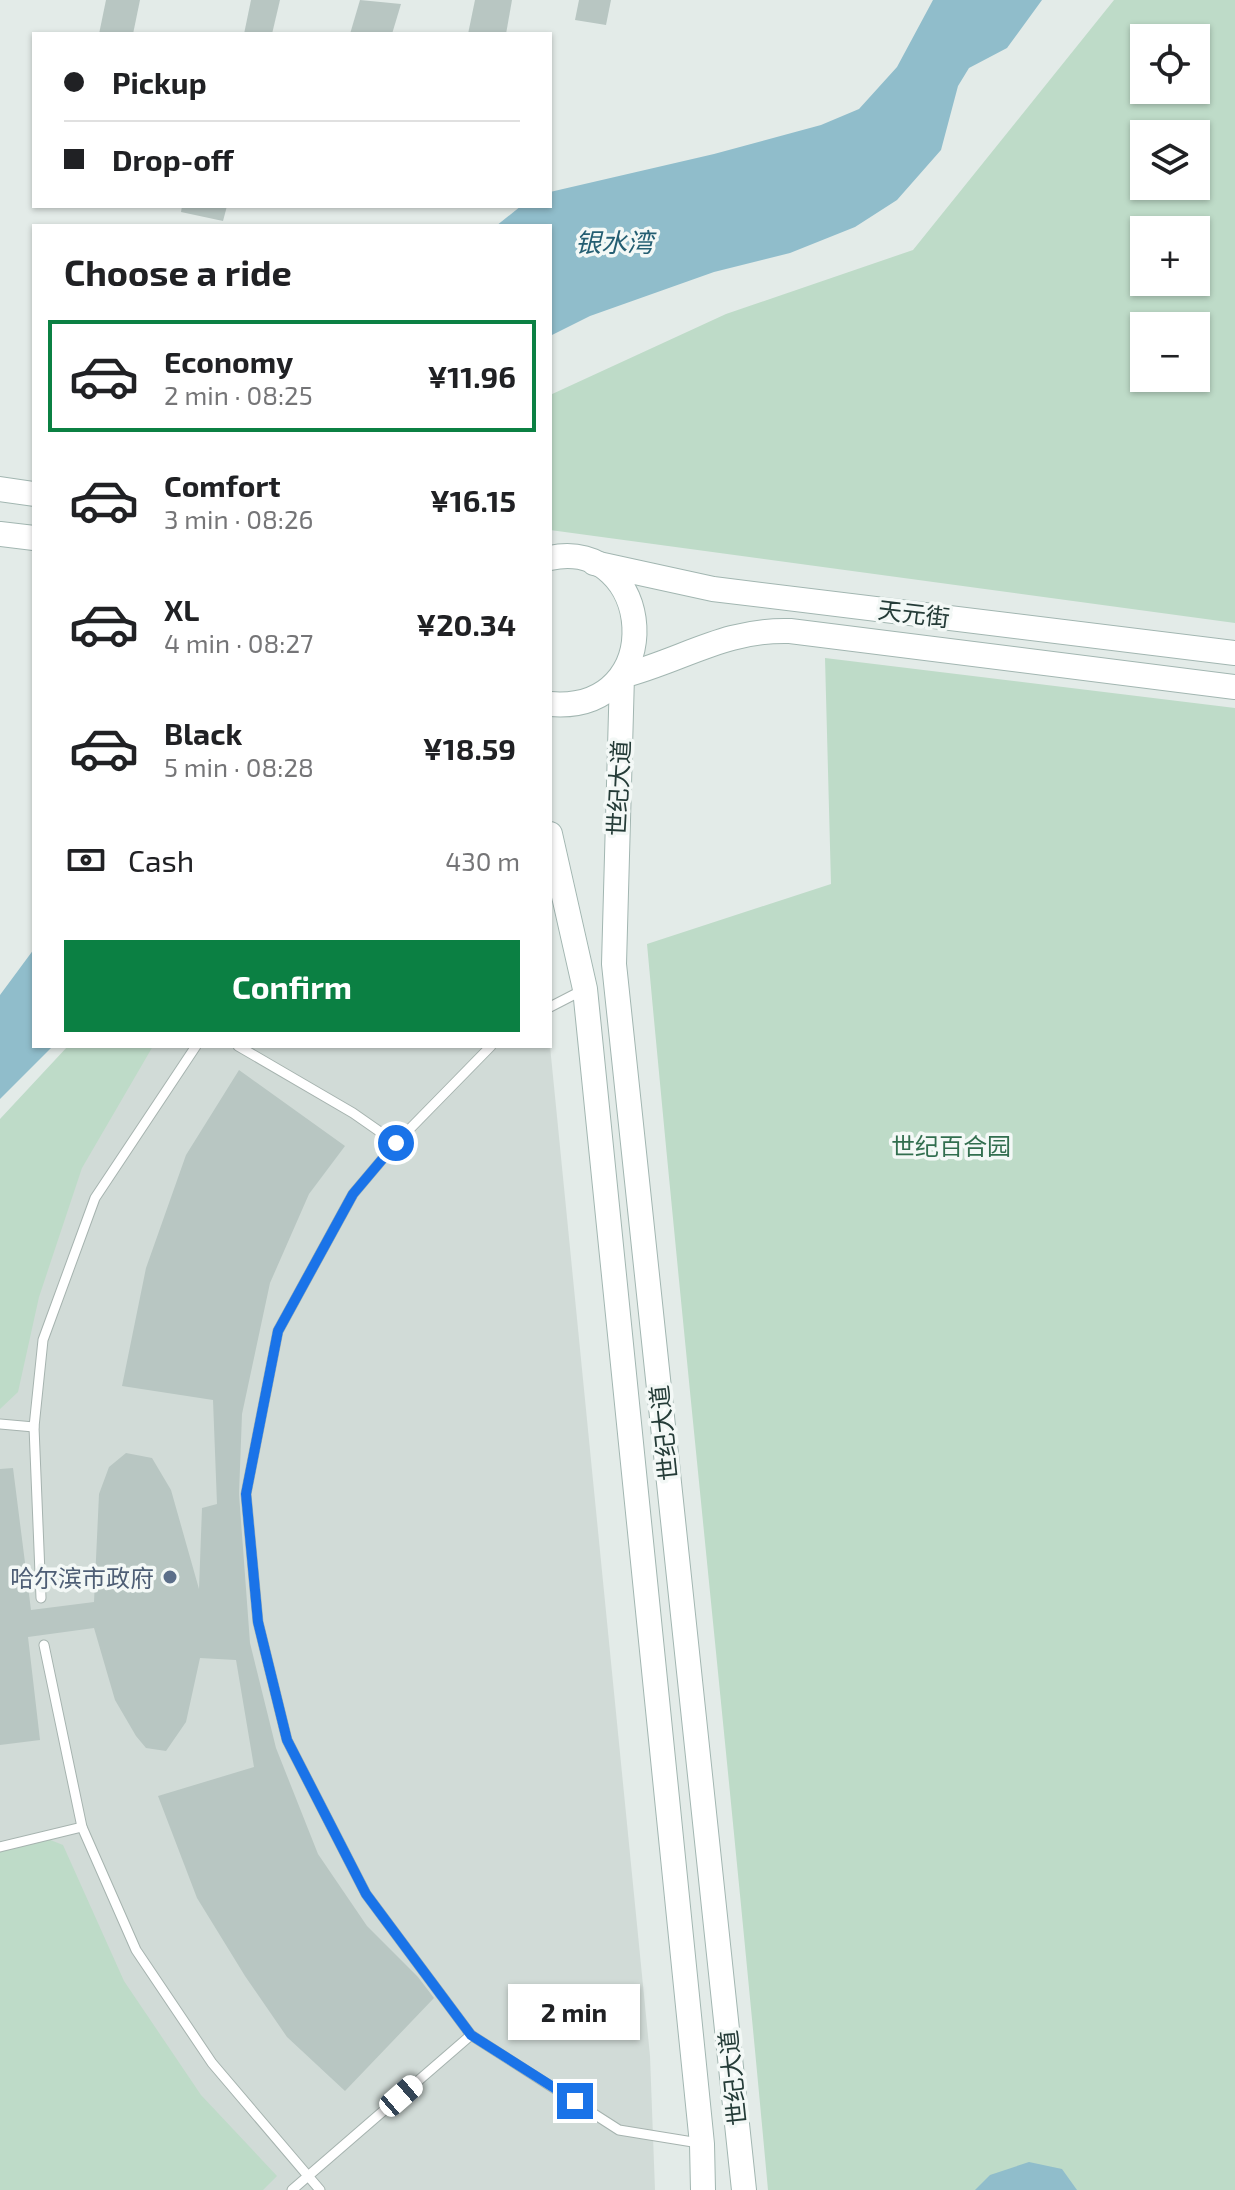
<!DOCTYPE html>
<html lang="en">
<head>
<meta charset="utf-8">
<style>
	:root { --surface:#fff; --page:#f6f6f6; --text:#202124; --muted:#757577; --line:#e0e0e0; --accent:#0b8043 }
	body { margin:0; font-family:"Exo 2","Noto Sans SC",sans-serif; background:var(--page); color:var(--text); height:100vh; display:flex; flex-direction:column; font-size:30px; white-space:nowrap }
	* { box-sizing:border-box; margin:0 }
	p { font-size:26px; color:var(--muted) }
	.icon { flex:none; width:44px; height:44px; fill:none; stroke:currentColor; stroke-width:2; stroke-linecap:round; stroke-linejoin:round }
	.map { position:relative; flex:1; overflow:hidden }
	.side { position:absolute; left:32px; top:224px; width:520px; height:824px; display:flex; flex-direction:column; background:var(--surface); border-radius:0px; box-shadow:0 2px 6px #0004 }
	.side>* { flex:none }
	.top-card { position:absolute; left:32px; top:32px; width:520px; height:176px; border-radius:0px; box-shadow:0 2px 6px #0004; display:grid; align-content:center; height:176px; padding:0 32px; background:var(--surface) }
	.fabs { position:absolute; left:1130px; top:24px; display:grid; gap:16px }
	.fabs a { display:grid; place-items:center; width:80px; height:80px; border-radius:0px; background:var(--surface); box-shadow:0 2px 6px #0004; font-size:40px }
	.end { position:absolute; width:36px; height:36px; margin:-18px; border:10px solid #1a73e8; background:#fff; box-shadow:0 0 0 4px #fff }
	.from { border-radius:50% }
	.bubble { position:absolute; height:56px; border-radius:0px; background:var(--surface); box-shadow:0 2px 6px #0004; font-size:26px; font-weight:700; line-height:56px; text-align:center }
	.car { position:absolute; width:24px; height:48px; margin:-24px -12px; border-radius:10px; box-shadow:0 0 6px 2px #0007; background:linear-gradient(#fff 24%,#345 0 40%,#fff 0 76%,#345 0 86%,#fff 0) }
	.top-card b { display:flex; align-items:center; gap:28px; height:76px; font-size:30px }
	.top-card b+b { border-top:2px solid var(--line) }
	.top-card i { width:20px; height:20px; background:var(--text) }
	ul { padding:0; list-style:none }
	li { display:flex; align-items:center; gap:24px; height:112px; margin:0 16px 12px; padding:0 16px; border:4px solid transparent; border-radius:0px }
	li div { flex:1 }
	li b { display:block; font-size:30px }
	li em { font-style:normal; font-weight:700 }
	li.selected { border-color:var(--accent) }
	li>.icon { width:72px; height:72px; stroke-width:1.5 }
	h2 { padding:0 32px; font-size:36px; line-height:96px }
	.pay { display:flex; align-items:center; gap:20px; height:88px; padding:0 32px; font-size:30px }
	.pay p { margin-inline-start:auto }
	.action { display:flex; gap:16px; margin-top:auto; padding:16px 32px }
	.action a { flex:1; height:92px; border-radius:0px; background:var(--accent); color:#fff; font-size:32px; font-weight:700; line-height:92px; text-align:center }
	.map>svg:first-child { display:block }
</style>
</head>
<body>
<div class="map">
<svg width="1235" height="2190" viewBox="0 0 1235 2190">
	<rect width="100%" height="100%" fill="#e3ebe8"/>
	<polygon fill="#d1dbd7" points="83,1046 550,1046 650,2056 655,2190 0,2190 0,1156"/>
	<g fill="#bedbc8" fill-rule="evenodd">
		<path d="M1114 0H1235V623L550 530V395L726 314 913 250ZM1144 38H1196V90H1144ZM1144 134H1196V186H1144ZM1144 230H1196V282H1144ZM1144 326H1196V378H1144Z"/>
		<path d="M825 658 1235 708V2190H768C730 1774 685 1360 647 944L831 884Z"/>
		<polygon points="68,1046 153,1046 82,1168 39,1297 18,1392 0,1409 0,1119"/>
		<polygon points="43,1837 63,1845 124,1981 201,2095 277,2176 263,2190 0,2190 0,1851"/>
	</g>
	<g fill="#90bdcb">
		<polygon points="933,0 1042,0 1007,48 969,68 958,86 941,150 897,200 855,227 790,253 714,272 590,316 550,336 550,226 496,226 521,206 550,206 550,192 714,154 821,125 859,109 897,67"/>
		<polygon points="34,949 34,1046 53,1046 0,1099 0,995"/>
		<polygon points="1029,2162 1062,2169 1077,2190 975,2190 990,2175"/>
	</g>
	<g fill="#b8c6c2">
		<polygon points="106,0 140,0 133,34 99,34"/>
		<polygon points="251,0 280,0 272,34 244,34"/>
		<polygon points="360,0 401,4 392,34 350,34"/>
		<polygon points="475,0 512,0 506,34 468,34"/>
		<polygon points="579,0 611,0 606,25 575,20"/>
		<polygon points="182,206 227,206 223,221 181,212"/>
		<polygon points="239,1070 345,1146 309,1194 270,1283 242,1414 239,1494 250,1643 276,1748 318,1854 367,1926 418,1977 434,1998 345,2091 287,2037 245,1976 197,1898 158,1796 254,1767 236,1660 200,1658 186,1722 166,1751 146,1748 136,1736 115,1700 94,1628 28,1637 40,1740 0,1745 0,1469 13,1468 31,1610 94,1602 99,1494 109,1467 126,1453 152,1458 171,1490 199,1589 202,1508 217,1504 213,1400 122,1386 146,1268 186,1155"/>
	</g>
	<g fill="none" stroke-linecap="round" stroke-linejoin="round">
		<g stroke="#a6b3af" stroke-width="11">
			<g id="service">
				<polyline points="550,1007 583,990"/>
				<polyline points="238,1046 353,1113 396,1143"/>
				<polyline points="491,1046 396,1143 353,1194 278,1331 246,1494 258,1622 287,1740 366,1894 471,2035 619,2130 699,2143"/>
				<polyline points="0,1424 34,1427"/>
				<polyline points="41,1598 34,1427 43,1340 95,1198 196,1046"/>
				<polyline points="44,1645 82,1827 136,1950 212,2063 320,2190"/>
				<polyline points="0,1847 82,1827"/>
				<polyline points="292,2190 471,2035"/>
			</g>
		</g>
		<g stroke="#a2b6b1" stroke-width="26">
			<g id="secondary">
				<polyline points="0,489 34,494"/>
				<polyline points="0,534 34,538"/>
				<path d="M550 558C654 536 671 714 550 704"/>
				<polyline points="594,563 713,589 1235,653"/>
				<polyline points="550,834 585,989 702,2144 703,2190"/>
				<path d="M744 2190 614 964 622 676C683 660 725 629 790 631L1235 687"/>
			</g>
		</g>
		<use href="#service" stroke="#fff" stroke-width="9"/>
		<use href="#secondary" stroke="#fff" stroke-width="24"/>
	</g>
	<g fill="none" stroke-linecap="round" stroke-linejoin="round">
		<polyline stroke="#1a73e8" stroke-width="10" points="396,1143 353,1194 278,1331 246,1494 258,1622 287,1740 366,1894 471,2035 575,2101"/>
	</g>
	<circle fill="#5c6f8a" stroke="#f3f8f6" stroke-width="3" cx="170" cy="1577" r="8"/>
	<g text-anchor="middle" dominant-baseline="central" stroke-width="7" stroke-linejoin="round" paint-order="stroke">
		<g font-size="24" fill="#243b37" stroke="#f3f8f6">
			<text transform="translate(914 613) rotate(7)">天元街</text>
			<text transform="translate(618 788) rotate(-87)">世纪大道</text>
			<text transform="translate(663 1433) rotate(-96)">世纪大道</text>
			<text transform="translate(732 2078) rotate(-96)">世纪大道</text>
		</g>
		<g font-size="24" fill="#326e4f" stroke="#f3f8f6">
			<text x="951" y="1145">世纪百合园</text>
		</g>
		<g font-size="24" fill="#4e5e75" stroke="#f3f8f6" text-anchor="end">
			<text x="154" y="1577">哈尔滨市政府</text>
		</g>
		<g font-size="26" font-style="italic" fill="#245e72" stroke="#f3f8f6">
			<text x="614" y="241">银水湾</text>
		</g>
	</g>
</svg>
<div class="fabs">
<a><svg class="icon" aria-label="locate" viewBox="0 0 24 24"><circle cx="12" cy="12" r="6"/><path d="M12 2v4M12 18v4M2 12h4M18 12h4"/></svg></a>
<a><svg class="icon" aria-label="layers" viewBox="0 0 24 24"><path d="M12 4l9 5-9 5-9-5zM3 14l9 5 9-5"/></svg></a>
<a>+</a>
<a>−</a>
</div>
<i class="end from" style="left:396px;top:1143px"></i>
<i class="end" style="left:575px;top:2101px"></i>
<div class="bubble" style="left:508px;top:1984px;width:132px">2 min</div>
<i class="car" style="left:401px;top:2096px;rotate:49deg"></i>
<div class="top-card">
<b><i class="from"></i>Pickup</b>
<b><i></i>Drop-off</b>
</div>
<section class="side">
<h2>Choose a ride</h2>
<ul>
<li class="selected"><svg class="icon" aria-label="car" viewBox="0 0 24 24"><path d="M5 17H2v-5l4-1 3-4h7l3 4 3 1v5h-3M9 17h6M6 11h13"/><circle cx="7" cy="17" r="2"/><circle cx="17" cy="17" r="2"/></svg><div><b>Economy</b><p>2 min · 08:25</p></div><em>¥11.96</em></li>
<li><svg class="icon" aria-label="car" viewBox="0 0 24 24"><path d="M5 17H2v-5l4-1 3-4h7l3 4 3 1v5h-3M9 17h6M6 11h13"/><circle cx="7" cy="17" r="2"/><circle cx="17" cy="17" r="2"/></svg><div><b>Comfort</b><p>3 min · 08:26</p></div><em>¥16.15</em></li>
<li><svg class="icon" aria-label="car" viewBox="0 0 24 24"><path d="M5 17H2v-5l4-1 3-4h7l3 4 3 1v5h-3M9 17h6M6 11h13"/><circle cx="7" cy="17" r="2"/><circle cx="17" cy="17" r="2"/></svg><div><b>XL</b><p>4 min · 08:27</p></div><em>¥20.34</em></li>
<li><svg class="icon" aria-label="car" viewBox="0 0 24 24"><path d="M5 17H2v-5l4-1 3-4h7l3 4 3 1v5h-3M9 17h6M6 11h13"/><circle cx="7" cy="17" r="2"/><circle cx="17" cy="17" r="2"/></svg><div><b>Black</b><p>5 min · 08:28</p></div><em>¥18.59</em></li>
</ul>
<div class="pay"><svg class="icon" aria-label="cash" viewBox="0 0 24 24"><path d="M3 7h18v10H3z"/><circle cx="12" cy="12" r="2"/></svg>Cash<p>430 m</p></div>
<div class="action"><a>Confirm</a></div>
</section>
</div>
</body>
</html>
